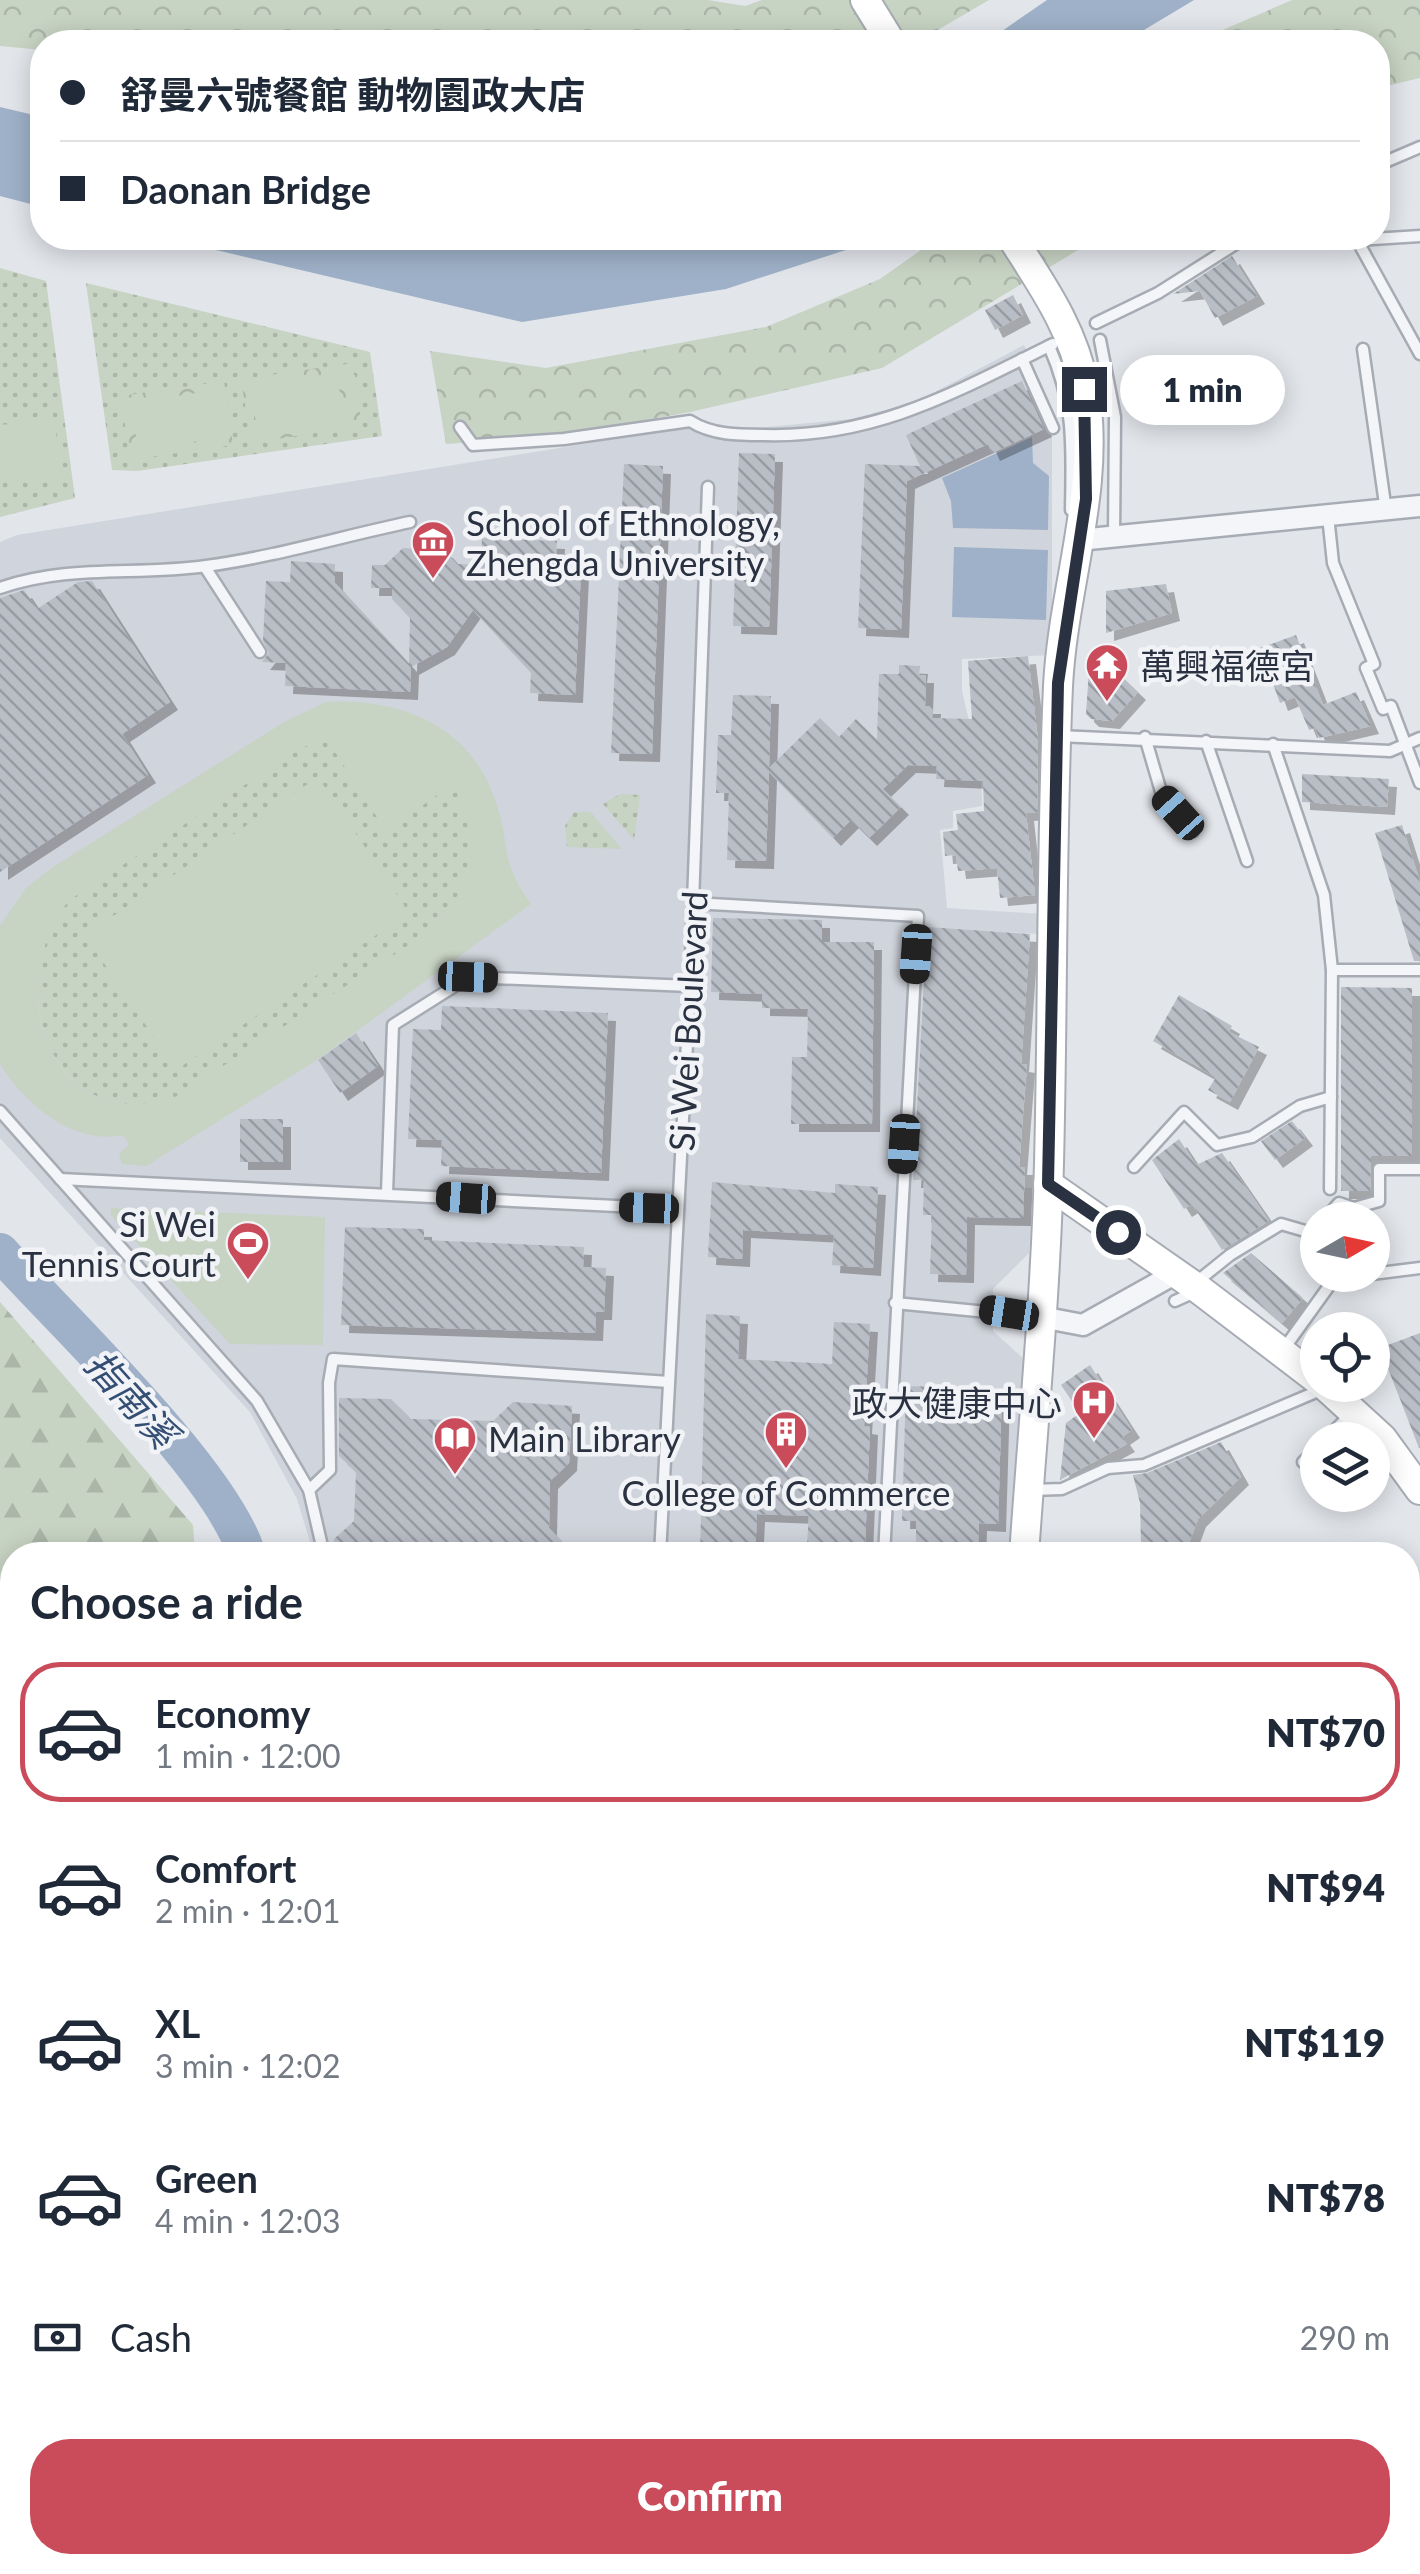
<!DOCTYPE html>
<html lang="en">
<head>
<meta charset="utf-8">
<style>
	:root { --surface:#fff; --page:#f2f2f3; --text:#1f2937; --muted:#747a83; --line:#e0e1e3; --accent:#ca4b5a }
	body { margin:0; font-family:Lato,"Noto Sans TC",sans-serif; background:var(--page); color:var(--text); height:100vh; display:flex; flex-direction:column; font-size:38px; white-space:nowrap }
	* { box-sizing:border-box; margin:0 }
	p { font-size:32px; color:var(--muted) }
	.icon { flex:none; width:55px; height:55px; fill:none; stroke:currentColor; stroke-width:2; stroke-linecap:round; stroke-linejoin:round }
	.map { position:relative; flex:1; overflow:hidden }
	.side { position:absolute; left:0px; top:1542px; width:1420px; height:1032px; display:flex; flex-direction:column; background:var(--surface); border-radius:40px 40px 0 0; box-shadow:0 5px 25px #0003 }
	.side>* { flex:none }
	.hud { position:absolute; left:30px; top:30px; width:1360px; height:220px; border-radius:40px; box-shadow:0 5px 25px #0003; display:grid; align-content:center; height:220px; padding:0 30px; background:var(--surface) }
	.needle { width:65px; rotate:81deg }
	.fabs { position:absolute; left:1300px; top:1202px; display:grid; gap:20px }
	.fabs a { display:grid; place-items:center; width:90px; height:90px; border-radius:50%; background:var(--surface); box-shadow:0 5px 25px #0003; font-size:50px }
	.end { position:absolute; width:45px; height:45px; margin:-22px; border:12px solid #2a3241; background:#fff; box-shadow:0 0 0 5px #fff }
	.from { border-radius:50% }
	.bubble { position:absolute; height:70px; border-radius:35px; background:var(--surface); box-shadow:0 5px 25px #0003; font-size:32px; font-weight:800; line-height:70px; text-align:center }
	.car { position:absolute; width:30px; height:60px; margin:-30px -15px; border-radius:12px; box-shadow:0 0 8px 2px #0007; background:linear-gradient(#222 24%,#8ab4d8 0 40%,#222 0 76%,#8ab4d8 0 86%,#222 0) }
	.hud b { display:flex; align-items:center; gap:35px; height:95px; font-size:38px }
	.hud b+b { border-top:2px solid var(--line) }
	.hud i { width:25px; height:25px; background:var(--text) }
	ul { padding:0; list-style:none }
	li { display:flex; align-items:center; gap:30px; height:140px; margin:0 20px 15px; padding:0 10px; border:5px solid transparent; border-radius:40px }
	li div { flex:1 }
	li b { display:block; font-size:38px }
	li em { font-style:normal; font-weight:800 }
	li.current { border-color:var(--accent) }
	li>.icon { width:90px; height:90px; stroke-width:1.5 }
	h2 { padding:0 30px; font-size:45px; line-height:120px }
	.pay { display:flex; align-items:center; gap:25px; height:110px; padding:0 30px; font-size:38px }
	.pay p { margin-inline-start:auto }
	.action { display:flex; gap:20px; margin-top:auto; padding:20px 30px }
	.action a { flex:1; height:115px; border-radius:40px; background:var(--accent); color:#fff; font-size:40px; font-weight:800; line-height:115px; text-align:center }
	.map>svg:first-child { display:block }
</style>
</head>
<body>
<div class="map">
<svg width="1420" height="2574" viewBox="0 0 1420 2574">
	<defs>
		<pattern id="grass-dots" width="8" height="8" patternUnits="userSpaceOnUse" patternTransform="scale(2.5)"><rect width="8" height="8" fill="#c7d3c3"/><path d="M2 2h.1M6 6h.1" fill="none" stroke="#abb6a9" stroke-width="1.8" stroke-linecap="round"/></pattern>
		<pattern id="forest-firs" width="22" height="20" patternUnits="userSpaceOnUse" patternTransform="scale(2.5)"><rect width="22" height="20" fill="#c7d3c3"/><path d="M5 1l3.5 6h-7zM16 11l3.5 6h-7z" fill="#abb6a9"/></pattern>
		<pattern id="park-crowns" width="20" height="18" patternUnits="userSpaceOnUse" patternTransform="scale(2.5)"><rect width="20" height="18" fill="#c7d3c3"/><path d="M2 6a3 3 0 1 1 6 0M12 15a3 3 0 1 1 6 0" fill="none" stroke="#abb6a9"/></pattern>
		<pattern id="building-back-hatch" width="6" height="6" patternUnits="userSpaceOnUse" patternTransform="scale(2.5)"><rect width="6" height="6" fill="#b9bec6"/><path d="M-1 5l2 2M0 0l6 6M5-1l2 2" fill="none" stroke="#979ba2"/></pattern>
		<filter id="shadow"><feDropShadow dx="8" dy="8" stdDeviation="0" flood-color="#0004"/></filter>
	</defs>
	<rect width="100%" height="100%" fill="#e2e5ea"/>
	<g fill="#d0d4dc">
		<polygon points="1024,345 1052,409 1052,655 962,659 962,691 981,773 982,806 953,811 953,828 940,830 947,908 1043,914 1042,934 980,931 946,1186 1033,1188 1029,1253 993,1289 993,1331 1025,1360 1014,1555 314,1555 297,1499 250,1412 0,1138 0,542 17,535 690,427 747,429 851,419 916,402"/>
		<polygon points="1420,1776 1420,2574 881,2574 884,2562 1408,2562 1408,1779"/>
		<polygon points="36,2563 419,2563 418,2574 36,2574"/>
	</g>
	<g fill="url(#grass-dots)">
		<polygon points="0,268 46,281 75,498 0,517"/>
		<polygon points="86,283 370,352 382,436 137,471 112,470"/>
		<path d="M326 737 386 831 453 783C482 835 473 895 426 934L178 1096C51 1141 0 986 69 900L299 749Z"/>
		<polygon points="620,794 640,795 634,840 603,804"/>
		<polygon points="574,812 590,812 622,849 567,847 565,826"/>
		<polygon points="1420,1811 1420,2012 1408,2014 1408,1815"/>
	</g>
	<g fill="url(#forest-firs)">
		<polygon points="0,1302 193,1525 195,1555 12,1555 12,1646 0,1647"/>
		<polygon points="12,2085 12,2306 0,2316 0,2088"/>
		<polygon points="1145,2562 1401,2562 1401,2571 1139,2574"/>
		<polygon points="710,2563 1026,2563 1021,2574 719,2574"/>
	</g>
	<g fill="url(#park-crowns)">
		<polygon points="0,0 708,0 745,6 762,0 989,0 917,42 42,42 42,50 0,46"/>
		<polygon points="1292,0 1420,0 1420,78 1378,88 1378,42 1195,42"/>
		<polygon points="938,238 1098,238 882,368 690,412 564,435 446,444 430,351 546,368 766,327 880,279"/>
		<polygon points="353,363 362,426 251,443 241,379"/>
		<polygon points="224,381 233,445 130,460 121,396"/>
	</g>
	<g fill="#c7d3c3" fill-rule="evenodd">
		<polygon points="438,32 438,42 350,42 350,34"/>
		<polygon points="337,373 344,420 258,434 250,387"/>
		<polygon points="217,390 224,437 138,450 131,403"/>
		<polygon points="55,420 60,477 0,482 0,425"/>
		<path d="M326 702C398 698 468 724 494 797 512 844 497 857 531 904L317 1060 146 1166 122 1164 119 1154 129 1145 123 1135C73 1146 24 1103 0 1064V926L26 888 53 867 286 721ZM326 738 386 831 453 784C482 836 473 896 426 934L177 1096C50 1141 0 986 69 900L299 749Z"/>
		<polygon points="318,777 409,913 176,1070 85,935"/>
		<polygon points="111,1208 325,1217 323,1345 230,1344 111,1215"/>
		<polygon points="5,1719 8,1734 12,1732 12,1762 4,1785 7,1872 12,1884 12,1920 7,1917 8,2016 0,2016 0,1720"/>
		<polygon points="188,2563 271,2563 270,2574 188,2574"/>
	</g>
	<g fill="#9eb1c8">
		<polygon points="1047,0 1194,0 1124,42 986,42"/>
		<polygon points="0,107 42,117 42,207 0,196"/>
		<polygon points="165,238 869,238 858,246 726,289 522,322"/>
		<polygon points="1032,437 1033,463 1049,476 1048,530 953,528 951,501 942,478"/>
		<polygon points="954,547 1048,550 1046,620 952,617"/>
	</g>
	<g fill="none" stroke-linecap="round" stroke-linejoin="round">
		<g stroke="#9eb1c8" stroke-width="38">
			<path d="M0 1252C63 1322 222 1472 247 1555"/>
			<polyline points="0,2437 12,2439"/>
			<polyline points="476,2562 479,2574"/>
		</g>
	</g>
	<g fill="url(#building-back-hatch)" filter="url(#shadow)">
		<polygon points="1232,256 1257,296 1215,318 1200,291 1173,294"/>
		<polygon points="1013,295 1023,315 995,330 985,310"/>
		<polygon points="1022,381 1044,429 992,453 988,444 907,481 901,630 858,628 865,464 920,466 906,435"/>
		<polygon points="739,453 775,454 769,627 733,626"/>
		<polygon points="624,464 663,466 652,754 611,753"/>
		<polygon points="482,538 557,541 555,569 581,570 575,695 530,693 531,673 473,610 447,647 411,667 410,692 285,686 286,663 262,662 269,653 263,641 266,581 290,582 291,561 335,564 335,583 409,664 410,618 392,599 392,588 371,588 372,565 385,565 403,548 445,550 457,564 481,565"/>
		<polygon points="92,581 170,702 122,734 148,775 0,872 0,598 24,590 37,609 78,582"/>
		<polygon points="1166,584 1172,613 1106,633 1106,591"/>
		<polygon points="1296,635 1323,705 1356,692 1371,726 1319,738 1315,728 1309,730 1295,697 1280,703 1260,648"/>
		<polygon points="1028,656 1038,740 1037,812 1026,813 1035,895 1000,898 997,868 958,871 956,855 945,856 943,832 958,830 956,814 984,811 983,781 936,779 937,766 908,765 883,789 901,807 869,838 851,820 833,838 769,772 766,861 727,860 729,793 716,793 718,735 731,735 733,695 771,696 769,768 820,718 839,737 856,719 877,740 879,674 899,674 899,665 920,666 919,675 926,675 925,706 933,706 932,718 972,719 968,661"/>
		<polygon points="1113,668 1138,692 1112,721 1091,719 1086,714 1089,670"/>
		<polygon points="1302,774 1389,779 1387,807 1302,802"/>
		<polygon points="1402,825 1420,882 1420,961 1414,961 1375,833"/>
		<polygon points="713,918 822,920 822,942 874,942 872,1124 791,1124 792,1057 807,1057 808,1009 762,1008 762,994 711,992"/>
		<polygon points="927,927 1030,934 1021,1064 1027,1065 1019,1167 1025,1167 1023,1218 967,1217 966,1275 930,1274 932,1215 923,1215 924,1180 913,1180"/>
		<polygon points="1341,987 1412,988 1412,1156 1371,1156 1370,1191 1341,1191"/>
		<polygon points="1179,995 1232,1026 1229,1032 1259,1047 1230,1102 1208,1090 1216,1077 1153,1041"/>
		<polygon points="442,1006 608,1013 601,1173 441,1166 442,1140 408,1139 413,1029 441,1030"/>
		<polygon points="356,1033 378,1066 340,1093 318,1060"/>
		<rect x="240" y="1119" width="43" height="43"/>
		<polygon points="1292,1121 1305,1138 1275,1160 1261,1141"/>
		<polygon points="1179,1139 1196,1165 1222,1153 1269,1221 1222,1250 1192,1204 1184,1209 1152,1160"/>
		<polygon points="712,1182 835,1193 835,1184 878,1187 873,1268 832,1265 834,1235 743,1230 742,1259 708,1257"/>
		<polygon points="345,1227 424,1229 424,1240 584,1247 583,1267 606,1268 604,1312 596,1312 595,1333 341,1325"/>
		<polygon points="1251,1253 1303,1298 1282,1323 1223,1273"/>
		<polygon points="706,1314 740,1316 738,1359 832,1364 834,1322 870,1324 864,1426 870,1427 865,1546 807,1543 809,1516 757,1514 755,1555 700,1555"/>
		<polygon points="1420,1333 1420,1448 1419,1448 1380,1348"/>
		<polygon points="1090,1365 1132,1430 1122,1437 1127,1444 1060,1480 1066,1423 1080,1413 1061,1385"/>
		<polygon points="906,1386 1002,1389 998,1524 979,1523 978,1555 916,1555 916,1521 902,1521"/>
		<polygon points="339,1398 391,1399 411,1419 493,1421 513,1402 572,1406 569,1463 550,1481 549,1528 574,1555 333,1555 334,1539 354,1521 356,1472 339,1456"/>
		<polygon points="1221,1442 1241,1477 1198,1519 1189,1543 1141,1544 1140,1503 1133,1475 1147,1473"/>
	</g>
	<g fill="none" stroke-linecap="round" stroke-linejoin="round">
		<g stroke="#a7acb4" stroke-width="15">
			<g id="lane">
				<polyline points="1378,165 1420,147"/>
				<polyline points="1420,236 1357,240 1420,354"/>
				<polyline points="1096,323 1158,293 1245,238"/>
				<polyline points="1100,340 1115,417 1114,536"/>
				<path d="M1053 344 1049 346C1075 405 1072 447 1071 510"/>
				<polyline points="1363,349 1386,511"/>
				<polyline points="1022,359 1053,428"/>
				<path d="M460 427 473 445 564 439 690 421C712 435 738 435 764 435 874 438 954 393 1049 346"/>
				<polyline points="1328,516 1333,563 1374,664 1366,668 1383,709 1391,706 1420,783"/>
				<polyline points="205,567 260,652"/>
				<path d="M0 588C69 564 136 576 206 566 274 557 343 536 410 522"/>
				<polyline points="1059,736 1390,751 1420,738"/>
				<polyline points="1145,737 1162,795 1193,831"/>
				<polyline points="1206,741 1247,861"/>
				<polyline points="1273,744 1324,895 1332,970 1330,1189"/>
				<polyline points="693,903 918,916 884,1555"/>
				<polyline points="1332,970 1420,970"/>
				<polyline points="0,1111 257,1401 309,1490 324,1555"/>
				<polyline points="1134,1167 1184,1112 1217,1145 1252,1137 1300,1106 1331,1097"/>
				<polyline points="60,1179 678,1209"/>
				<polyline points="387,1193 393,1025 469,977 690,986"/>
				<polyline points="1324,1220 1339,1203 1354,1208 1379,1201 1379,1169 1420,1169"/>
				<polyline points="1372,1274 1420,1268"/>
				<polyline points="1194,1284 1230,1255 1281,1224 1312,1233 1318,1227"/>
				<polyline points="1175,1301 1195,1292"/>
				<polyline points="895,1303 1038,1317"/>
				<polyline points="1283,1350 1334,1279 1365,1275"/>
				<polyline points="1325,1440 1353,1412"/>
				<polyline points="1303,1462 1318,1448"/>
				<polyline points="309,1490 330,1470 329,1383 333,1359 669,1382"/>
				<polyline points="1030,1490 1062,1489 1108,1468 1144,1465 1323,1389"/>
				<polyline points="660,1555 690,986 708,487"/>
				<polyline points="0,1667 12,1665"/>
				<polyline points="0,2385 12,2389"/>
				<polyline points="444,2562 445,2574"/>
			</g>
		</g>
		<g stroke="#a7acb4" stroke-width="25">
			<g id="street">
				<polyline points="1079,540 1420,506"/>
				<polyline points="1041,1317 1083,1325 1176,1273"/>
				<polyline points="1408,1771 1420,1767"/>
			</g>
		</g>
		<g stroke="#a7acb4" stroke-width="32">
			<g id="secondary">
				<polyline points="865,0 891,42"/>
				<path d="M1012 238C1042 285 1074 330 1084 386 1102 487 1063 586 1058 686 1051 845 1053 1004 1049 1163 1046 1293 1033 1424 1024 1555"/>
				<polyline points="1048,1184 1200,1290 1318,1380"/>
				<polyline points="1324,1385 1382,1438 1420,1490"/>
				<polyline points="609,2574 633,2562"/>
			</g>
		</g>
		<use href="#lane" stroke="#f4f5f8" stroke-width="10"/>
		<use href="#street" stroke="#f4f5f8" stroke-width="20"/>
		<use href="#secondary" stroke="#fff" stroke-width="28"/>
	</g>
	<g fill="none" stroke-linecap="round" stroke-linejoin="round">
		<polyline stroke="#2a3241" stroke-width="12" points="1084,389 1086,499 1058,683 1048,1184 1118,1232"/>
	</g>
	<defs>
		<g id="museum-pin" transform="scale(2.25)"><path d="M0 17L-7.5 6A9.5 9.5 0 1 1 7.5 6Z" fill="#ca4b5a" stroke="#f1f3f7"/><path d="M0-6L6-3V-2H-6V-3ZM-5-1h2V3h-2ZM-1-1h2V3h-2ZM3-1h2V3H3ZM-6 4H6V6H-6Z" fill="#fff"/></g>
		<g id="temple-pin" transform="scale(2.25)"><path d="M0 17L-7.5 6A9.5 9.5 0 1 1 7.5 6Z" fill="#ca4b5a" stroke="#f1f3f7"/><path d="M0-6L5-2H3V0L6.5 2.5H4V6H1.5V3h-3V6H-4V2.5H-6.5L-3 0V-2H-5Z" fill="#fff"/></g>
		<g id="stadium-pin" transform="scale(2.25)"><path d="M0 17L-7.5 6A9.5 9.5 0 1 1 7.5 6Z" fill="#ca4b5a" stroke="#f1f3f7"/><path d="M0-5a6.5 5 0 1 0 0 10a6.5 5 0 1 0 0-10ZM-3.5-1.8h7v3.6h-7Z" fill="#fff"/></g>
		<g id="hospital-pin" transform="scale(2.25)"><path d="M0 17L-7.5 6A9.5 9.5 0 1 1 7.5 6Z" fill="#ca4b5a" stroke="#f1f3f7"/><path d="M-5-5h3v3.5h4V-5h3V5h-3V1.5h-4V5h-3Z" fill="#fff"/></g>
		<g id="building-pin" transform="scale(2.25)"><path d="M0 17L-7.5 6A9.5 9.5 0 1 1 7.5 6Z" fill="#ca4b5a" stroke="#f1f3f7"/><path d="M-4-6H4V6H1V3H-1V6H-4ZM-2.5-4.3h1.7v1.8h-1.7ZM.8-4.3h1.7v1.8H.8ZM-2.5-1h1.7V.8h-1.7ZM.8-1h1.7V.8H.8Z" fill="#fff"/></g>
		<g id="library-pin" transform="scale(2.25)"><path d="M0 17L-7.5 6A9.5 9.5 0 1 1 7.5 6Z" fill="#ca4b5a" stroke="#f1f3f7"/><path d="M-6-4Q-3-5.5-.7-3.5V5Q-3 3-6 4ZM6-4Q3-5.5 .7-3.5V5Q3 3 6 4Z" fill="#fff"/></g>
	</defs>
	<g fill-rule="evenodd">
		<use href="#museum-pin" x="433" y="542"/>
		<use href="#temple-pin" x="1107" y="665"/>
		<use href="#stadium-pin" x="248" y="1243"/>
		<use href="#hospital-pin" x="1094" y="1402"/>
		<use href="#building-pin" x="786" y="1432"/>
		<use href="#library-pin" x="455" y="1438"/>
	</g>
	<g text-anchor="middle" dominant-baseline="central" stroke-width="9" stroke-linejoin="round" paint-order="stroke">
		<g font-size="35" fill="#2a3241" stroke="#f1f3f7" text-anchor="start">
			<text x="466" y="522">School of Ethnology,<tspan x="466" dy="40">Zhengda University</tspan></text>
			<text x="1140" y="665">萬興福德宮</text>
			<text x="216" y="1223" text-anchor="end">Si Wei<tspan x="216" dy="40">Tennis Court</tspan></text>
			<text x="1062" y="1402" text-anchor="end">政大健康中心</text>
			<text x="488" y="1438">Main Library</text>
			<text x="786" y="1492" text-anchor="middle">College of Commerce</text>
		</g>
		<g font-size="35" fill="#2a3241" stroke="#f1f3f7">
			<text transform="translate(687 1021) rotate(-87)">Si Wei Boulevard</text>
		</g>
		<g font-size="38" font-style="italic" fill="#354f74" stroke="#f1f3f7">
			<text transform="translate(132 1398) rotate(48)">指南溪</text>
		</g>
	</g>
</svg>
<div class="fabs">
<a><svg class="needle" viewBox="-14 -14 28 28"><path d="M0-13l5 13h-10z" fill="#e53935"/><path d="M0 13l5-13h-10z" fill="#747a83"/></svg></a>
<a><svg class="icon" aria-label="locate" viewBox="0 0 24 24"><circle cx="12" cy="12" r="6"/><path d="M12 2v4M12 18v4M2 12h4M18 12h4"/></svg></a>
<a><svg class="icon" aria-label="layers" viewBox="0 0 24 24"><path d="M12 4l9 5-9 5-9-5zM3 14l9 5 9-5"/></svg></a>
</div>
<i class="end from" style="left:1118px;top:1232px"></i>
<i class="end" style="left:1084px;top:389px"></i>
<div class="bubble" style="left:1120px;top:355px;width:165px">1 min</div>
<i class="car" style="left:1178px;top:813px;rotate:318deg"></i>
<i class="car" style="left:916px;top:954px;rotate:184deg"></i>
<i class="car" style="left:468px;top:977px;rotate:92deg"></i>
<i class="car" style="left:904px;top:1144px;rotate:184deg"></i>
<i class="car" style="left:466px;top:1198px;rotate:274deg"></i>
<i class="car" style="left:649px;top:1208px;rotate:272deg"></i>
<i class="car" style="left:1009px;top:1313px;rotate:279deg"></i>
<div class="hud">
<b><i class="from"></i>舒曼六號餐館 動物園政大店</b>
<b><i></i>Daonan Bridge</b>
</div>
<section class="side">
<h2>Choose a ride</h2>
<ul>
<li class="current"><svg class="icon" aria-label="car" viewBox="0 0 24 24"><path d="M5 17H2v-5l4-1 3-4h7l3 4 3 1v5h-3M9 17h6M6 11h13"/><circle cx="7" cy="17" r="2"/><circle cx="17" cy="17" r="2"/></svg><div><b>Economy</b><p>1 min · 12:00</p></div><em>NT$70</em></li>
<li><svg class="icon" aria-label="car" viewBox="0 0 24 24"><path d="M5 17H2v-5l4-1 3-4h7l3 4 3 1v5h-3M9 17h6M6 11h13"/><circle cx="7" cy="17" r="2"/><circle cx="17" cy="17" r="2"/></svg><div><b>Comfort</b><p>2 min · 12:01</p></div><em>NT$94</em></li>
<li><svg class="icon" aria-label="car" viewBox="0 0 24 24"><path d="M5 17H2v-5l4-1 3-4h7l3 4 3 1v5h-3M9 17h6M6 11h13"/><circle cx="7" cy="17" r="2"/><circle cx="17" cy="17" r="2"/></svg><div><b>XL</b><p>3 min · 12:02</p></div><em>NT$119</em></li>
<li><svg class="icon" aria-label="car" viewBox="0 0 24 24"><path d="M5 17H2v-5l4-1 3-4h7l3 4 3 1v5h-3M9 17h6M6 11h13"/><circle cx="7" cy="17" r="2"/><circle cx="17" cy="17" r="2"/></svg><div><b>Green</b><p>4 min · 12:03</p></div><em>NT$78</em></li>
</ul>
<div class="pay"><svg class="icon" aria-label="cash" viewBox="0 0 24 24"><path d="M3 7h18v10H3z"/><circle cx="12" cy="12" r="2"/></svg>Cash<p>290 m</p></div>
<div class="action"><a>Confirm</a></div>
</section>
</div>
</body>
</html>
